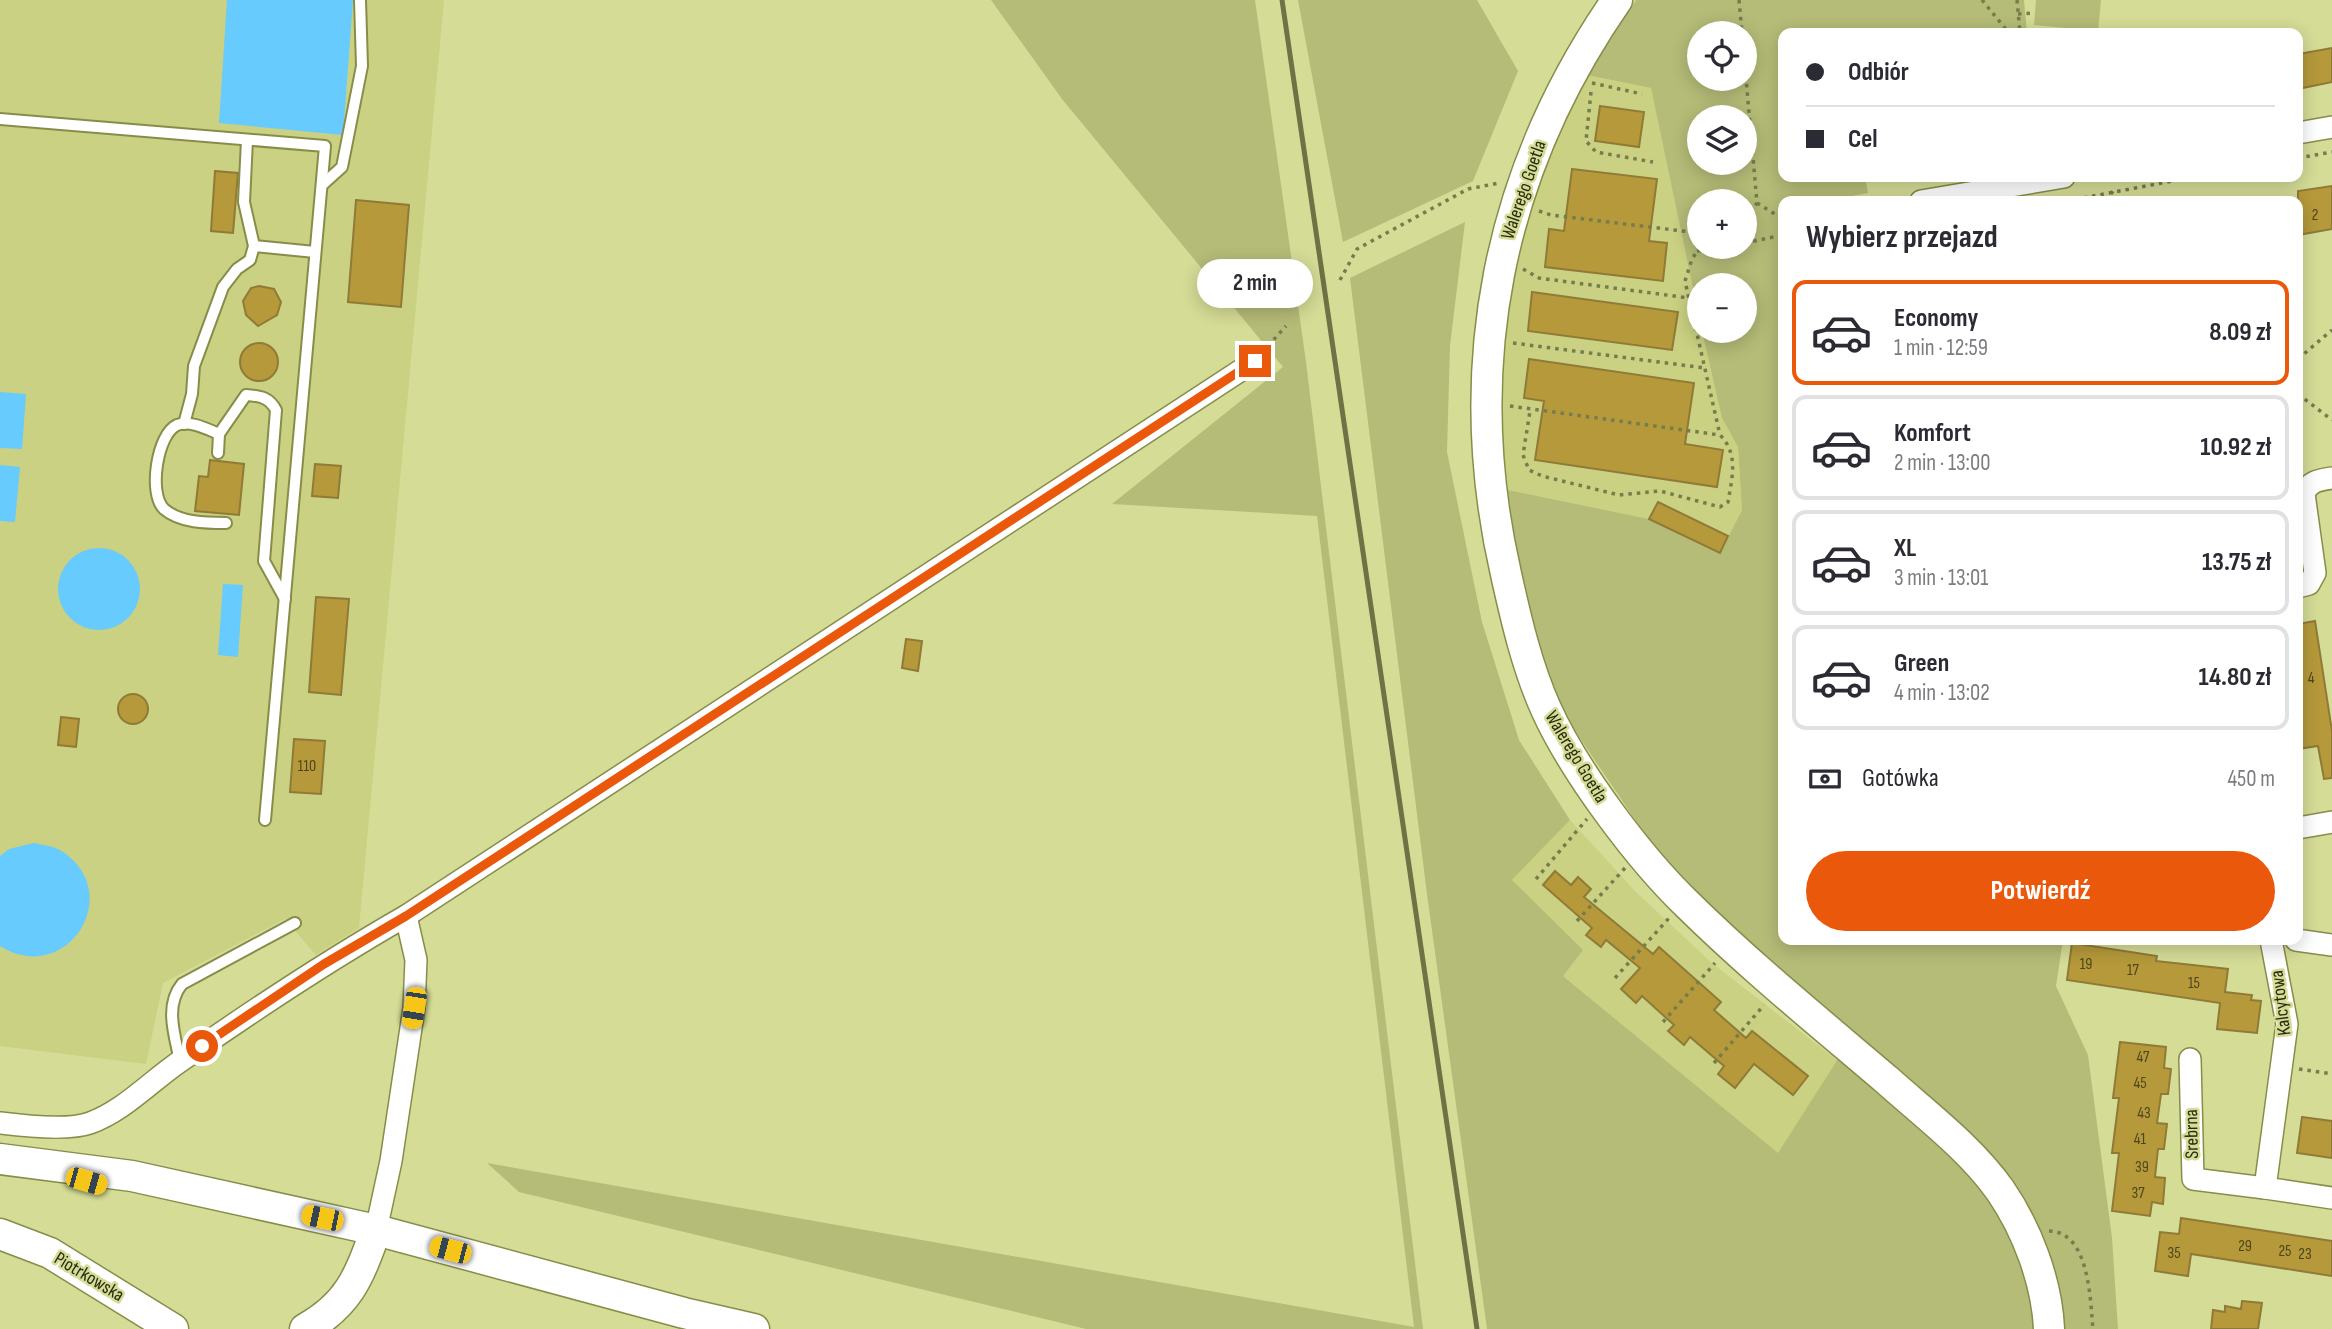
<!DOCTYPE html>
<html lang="pl">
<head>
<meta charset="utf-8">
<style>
	:root { --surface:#fff; --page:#f2f2f3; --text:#2b2b33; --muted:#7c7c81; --line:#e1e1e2; --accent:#ea580c }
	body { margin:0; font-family:"Sofia Sans Condensed",sans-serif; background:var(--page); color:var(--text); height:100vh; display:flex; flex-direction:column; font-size:26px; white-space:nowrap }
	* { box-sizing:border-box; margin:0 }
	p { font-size:23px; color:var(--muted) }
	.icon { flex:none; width:38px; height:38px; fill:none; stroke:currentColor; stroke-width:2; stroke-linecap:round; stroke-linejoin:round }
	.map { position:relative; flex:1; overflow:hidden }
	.panel { position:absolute; left:1778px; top:196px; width:525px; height:749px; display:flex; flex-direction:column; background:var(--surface); border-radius:14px; box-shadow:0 4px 18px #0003 }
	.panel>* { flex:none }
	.guide { position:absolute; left:1778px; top:28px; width:525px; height:154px; border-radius:14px; box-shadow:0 4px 18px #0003; display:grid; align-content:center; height:154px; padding:0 28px; background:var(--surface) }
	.fabs { position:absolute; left:1687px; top:21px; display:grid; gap:14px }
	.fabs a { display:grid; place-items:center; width:70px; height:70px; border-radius:50%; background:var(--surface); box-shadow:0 4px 18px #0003; font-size:35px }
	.end { position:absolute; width:32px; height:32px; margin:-16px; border:9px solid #ea580c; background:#fff; box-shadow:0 0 0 4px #fff }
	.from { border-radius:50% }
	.bubble { position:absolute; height:49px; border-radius:24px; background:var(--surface); box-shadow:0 4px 18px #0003; font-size:23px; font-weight:700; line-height:49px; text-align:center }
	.car { position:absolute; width:21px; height:42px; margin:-21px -10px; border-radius:9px; box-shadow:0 0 5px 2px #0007; background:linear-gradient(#f5c518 24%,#345 0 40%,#f5c518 0 76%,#345 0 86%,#f5c518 0) }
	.guide b { display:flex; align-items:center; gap:24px; height:66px; font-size:26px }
	.guide b+b { border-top:2px solid var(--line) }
	.guide i { width:18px; height:18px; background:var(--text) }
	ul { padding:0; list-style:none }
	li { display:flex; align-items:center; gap:21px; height:105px; margin:0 14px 10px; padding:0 14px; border:4px solid var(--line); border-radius:14px }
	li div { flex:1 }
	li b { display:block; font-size:26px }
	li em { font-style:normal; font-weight:700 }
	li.active { border-color:var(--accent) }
	li>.icon { width:63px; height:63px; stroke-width:1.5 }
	h2 { padding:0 28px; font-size:32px; line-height:84px }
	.pay { display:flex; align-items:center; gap:18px; height:77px; padding:0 28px; font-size:26px }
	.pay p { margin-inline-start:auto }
	.action { display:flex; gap:14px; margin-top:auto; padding:14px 28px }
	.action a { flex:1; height:80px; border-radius:42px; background:var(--accent); color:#fff; font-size:28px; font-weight:700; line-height:80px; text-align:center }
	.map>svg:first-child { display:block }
</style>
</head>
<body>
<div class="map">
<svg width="2332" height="1329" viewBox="0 0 2332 1329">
	<rect width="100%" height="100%" fill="#d5dc96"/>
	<g fill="#cad182">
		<polygon points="0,0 444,0 359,928 316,955 285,919 163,983 146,1064 0,1046"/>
		<polygon points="1587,75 1651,88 1699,317 1699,331 1702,331 1722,418 1738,447 1742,510 1720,553 1649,519 1508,490 1499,413 1503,348 1514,265 1540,175"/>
		<polygon points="1570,820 1636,892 1713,964 1837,1060 1778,1154 1562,975 1512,880"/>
	</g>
	<g fill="#b5bc77" fill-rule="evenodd">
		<polygon points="991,0 1255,0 1306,362 1423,1329 1086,1329 519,1192 487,1163 1414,1327 1317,516 1112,504 1283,367 1062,99"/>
		<polygon points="1298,0 1477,0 1518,71 1473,181 1343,242"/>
		<path d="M1636 0H2024L2027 33H1783V177H1865L1868 193 1841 198V201H1783V940H2063L2056 986 2088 1055 2112 1238 2118 1329H1487L1427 894 1350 278 1465 222 1450 346 1447 452 1482 622 1519 740 1570 820 1512 880 1583 950 1563 976 1778 1153 1855 1032 1678 883 1554 700 1517 571 1508 490 1649 519 1720 553 1742 510 1738 447 1722 418 1702 331H1745V285H1699V317L1651 88 1587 75ZM1699 33H1745V79H1699ZM1699 117H1745V163H1699ZM1699 201H1745V247H1699Z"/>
		<polygon points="2036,0 2101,0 2098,31 2034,25"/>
	</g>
	<g fill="#67cbfd">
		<polygon points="227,0 353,0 343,135 219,123"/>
		<polygon points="0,392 26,394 22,449 0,448"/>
		<polygon points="0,465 20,467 15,522 0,521"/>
		<circle cx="99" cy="589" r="41"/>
		<polygon points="223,584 243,585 238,657 218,655"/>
		<path d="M34 843C42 845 53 846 60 850 128 892 67 988 0 946V856L9 849Z"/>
	</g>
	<g fill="#b5993a" stroke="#8f7b37" stroke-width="2">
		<polygon points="2332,48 2332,82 2298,89 2298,54"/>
		<polygon points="1600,106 1644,112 1639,147 1595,141"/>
		<polygon points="1572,169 1657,179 1649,241 1667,243 1663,281 1545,267 1549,229 1564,231"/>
		<polygon points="215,171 238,173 233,233 211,231"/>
		<polygon points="2332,186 2332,229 2298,235 2298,191"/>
		<polygon points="356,200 409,205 401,307 348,302"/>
		<polygon points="259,286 274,289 281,302 277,315 258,326 246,315 243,301 251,288"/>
		<polygon points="1532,292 1678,312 1672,350 1528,331"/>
		<circle cx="259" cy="362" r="19"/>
		<polygon points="1529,359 1694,383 1685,444 1723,450 1717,487 1535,460 1544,401 1524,398"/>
		<polygon points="210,460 244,464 239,515 195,511 199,476 208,477"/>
		<polygon points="315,464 341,466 338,498 312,496"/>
		<polygon points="1658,502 1728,536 1720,553 1649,519"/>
		<polygon points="316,597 349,599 341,695 309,692"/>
		<polygon points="2315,621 2332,731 2332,778 2324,779 2318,746 2298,749 2298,624"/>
		<polygon points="906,639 922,641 918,671 902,668"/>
		<circle cx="133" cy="709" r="15"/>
		<polygon points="61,717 79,719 76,747 58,745"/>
		<polygon points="294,739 325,741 321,794 290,792"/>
		<polygon points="1555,871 1571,885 1578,877 1591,889 1584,897 1653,954 1659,947 1721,1002 1714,1010 1746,1038 1752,1031 1808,1076 1793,1095 1754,1064 1735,1088 1718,1074 1724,1066 1690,1037 1684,1045 1668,1031 1674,1025 1642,996 1636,1003 1621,989 1640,968 1606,940 1601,947 1586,935 1592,928 1543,885"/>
		<polygon points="2072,943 2157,956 2156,961 2228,969 2225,992 2252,995 2251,1000 2261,1001 2257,1033 2217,1029 2220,1003 2067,980"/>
		<polygon points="2120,1042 2166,1047 2164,1068 2171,1069 2168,1094 2161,1094 2157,1123 2167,1124 2164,1149 2158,1149 2155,1177 2165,1178 2163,1204 2152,1202 2150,1216 2112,1211 2119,1153 2112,1153 2119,1098 2113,1098"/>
		<polygon points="2302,1117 2332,1121 2332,1158 2297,1153"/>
		<polygon points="2181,1218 2332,1241 2332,1276 2191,1254 2188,1276 2155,1271 2160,1232 2179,1234"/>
		<polygon points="2242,1301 2262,1303 2258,1329 2211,1329 2213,1310 2225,1312 2225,1306 2241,1309"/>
	</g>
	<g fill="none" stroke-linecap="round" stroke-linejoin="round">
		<g stroke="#878d49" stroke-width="14">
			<g id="lane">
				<polyline points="0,119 325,146 265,820"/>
				<polyline points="322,185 342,167 362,66 360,0"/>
				<polyline points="254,246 315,252"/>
				<polyline points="184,424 192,394 194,366 223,287 237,269 250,260 254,246 244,202 247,140"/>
				<path d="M219 434 246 395C260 396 269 397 276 410L264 561 285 599"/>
				<path d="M218 453 219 434C207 429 190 420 177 425 157 434 148 494 164 509 180 523 207 523 226 523"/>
				<path d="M180 1061C175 1036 164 1006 182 984L295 923"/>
			</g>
		</g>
		<g stroke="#878d49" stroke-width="24">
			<g id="street">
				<polyline points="2298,133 2332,127"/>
				<polyline points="1921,201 2064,177"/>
				<path d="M2298 587 2309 584 2315 573 2304 494C2309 481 2319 480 2332 478"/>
				<polyline points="2298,828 2332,822"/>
				<polyline points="2271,940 2287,1024 2265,1188 2332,1198"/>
				<polyline points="2296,940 2332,945"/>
				<polyline points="2190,1059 2193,1179 2265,1188"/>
				<path d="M0 1123C24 1126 68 1131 90 1123 124 1111 152 1080 182 1060 255 1009 329 960 406 916L1255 361"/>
				<polyline points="376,1230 391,1161 414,1008 416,960 406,916"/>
			</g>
		</g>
		<g stroke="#878d49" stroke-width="33">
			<g id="secondary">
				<path d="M1617 0C1497 173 1459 369 1506 574 1516 619 1527 667 1546 709 1574 771 1639 858 1688 905 1751 967 1820 1023 1888 1081 1926 1115 1970 1148 2000 1190 2027 1229 2047 1282 2049 1329"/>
				<polyline points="0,1159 132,1176 376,1230 684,1313 754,1329"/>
				<polyline points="0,1234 50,1253 173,1329"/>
				<path d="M305 1329C350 1304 359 1276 376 1230"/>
			</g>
		</g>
		<g stroke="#777c4d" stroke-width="3.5" stroke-dasharray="3.5 5" stroke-linecap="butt">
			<polyline points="1739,0 1742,33"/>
			<polyline points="1982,0 2009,33"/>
			<polyline points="2017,0 2020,33"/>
			<polyline points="2018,14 2035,13"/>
			<polyline points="1745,67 1757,203 1745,219"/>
			<polyline points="1592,83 1642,94"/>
			<polyline points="1591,92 1586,141 1596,152 1653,162"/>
			<polyline points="2298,158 2332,152"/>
			<polyline points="2056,201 2066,199"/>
			<polyline points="2067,201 2193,177"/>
			<polyline points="2106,201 2113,191"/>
			<polyline points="1757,203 1783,219"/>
			<polyline points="1539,211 1551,215 1699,233"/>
			<polyline points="1745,243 1783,235"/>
			<polyline points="1700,247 1692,259 1685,281 1720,435"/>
			<polyline points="1697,251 1723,247"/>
			<polyline points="1523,269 1539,278 1689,298"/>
			<polyline points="1340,280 1357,249 1468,189 1499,183"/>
			<polyline points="1513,343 1705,368"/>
			<polyline points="1268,346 1286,326"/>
			<polyline points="2298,359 2332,330"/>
			<polyline points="2298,394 2332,420"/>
			<path d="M1510 406 1720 435C1739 454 1732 478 1728 502L1720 507 1660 491 1619 495 1542 476 1529 470 1523 455 1530 411"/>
			<polyline points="1536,879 1587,819"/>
			<polyline points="1577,921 1625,868"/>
			<polyline points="1615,978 1670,917"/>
			<polyline points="1663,1022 1715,963"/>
			<polyline points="1714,1063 1764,1005"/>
			<polyline points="2299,1069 2332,1074"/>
			<path d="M2049 1231C2090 1232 2090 1300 2093 1329"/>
		</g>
		<use href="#lane" stroke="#fff" stroke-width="10"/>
		<use href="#street" stroke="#fff" stroke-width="21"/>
		<use href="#secondary" stroke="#fff" stroke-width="30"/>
		<polyline stroke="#6e7245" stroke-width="5" points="1282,0 1477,1329"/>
	</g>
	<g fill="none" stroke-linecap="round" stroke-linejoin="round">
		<polyline stroke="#ea580c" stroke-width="9" points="202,1046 324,964 406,916 1255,361"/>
	</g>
	<g text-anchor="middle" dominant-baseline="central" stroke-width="5" stroke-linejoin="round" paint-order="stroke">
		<g font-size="16" fill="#4c461a">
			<text x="2315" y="215">2</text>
			<text x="2311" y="678">4</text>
			<text x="307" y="766">110</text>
			<text x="2086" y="964">19</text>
			<text x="2133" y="970">17</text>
			<text x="2194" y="983">15</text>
			<text x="2143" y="1057">47</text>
			<text x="2140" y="1083">45</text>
			<text x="2144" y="1113">43</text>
			<text x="2140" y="1139">41</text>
			<text x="2142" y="1167">39</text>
			<text x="2138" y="1193">37</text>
			<text x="2245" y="1246">29</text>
			<text x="2285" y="1251">25</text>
			<text x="2174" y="1253">35</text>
			<text x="2305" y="1254">23</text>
		</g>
		<g font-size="19" fill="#292b0f" stroke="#d5dc96">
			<text transform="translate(1524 190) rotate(-71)">Walerego Goetla</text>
			<text transform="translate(1576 757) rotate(59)">Walerego Goetla</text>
			<text transform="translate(2281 1003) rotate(-97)">Kalcytowa</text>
			<text transform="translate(2192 1134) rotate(-91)">Srebrna</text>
			<text transform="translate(89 1277) rotate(31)">Piotrkowska</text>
		</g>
	</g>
</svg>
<div class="fabs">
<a><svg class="icon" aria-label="locate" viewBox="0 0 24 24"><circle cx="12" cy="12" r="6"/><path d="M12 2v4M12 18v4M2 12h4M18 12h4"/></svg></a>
<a><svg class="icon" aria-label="layers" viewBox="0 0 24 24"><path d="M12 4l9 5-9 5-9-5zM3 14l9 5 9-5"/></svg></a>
<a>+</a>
<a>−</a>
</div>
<i class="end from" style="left:202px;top:1046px"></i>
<i class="end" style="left:1255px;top:361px"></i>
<div class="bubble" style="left:1197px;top:259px;width:116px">2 min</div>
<i class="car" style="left:414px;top:1008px;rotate:189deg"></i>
<i class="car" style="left:86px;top:1181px;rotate:106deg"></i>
<i class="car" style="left:322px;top:1218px;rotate:282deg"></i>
<i class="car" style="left:450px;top:1250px;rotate:285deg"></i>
<div class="guide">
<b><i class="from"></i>Odbiór</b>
<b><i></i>Cel</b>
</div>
<section class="panel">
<h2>Wybierz przejazd</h2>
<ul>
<li class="active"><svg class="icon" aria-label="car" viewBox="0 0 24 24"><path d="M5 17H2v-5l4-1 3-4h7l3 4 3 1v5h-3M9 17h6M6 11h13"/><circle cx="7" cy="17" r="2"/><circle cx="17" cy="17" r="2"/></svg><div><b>Economy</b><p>1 min · 12:59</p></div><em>8.09 zł</em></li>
<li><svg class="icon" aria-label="car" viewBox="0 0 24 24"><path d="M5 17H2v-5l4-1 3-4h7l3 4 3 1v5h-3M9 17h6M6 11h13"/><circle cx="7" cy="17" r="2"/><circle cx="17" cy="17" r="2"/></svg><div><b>Komfort</b><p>2 min · 13:00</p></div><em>10.92 zł</em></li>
<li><svg class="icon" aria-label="car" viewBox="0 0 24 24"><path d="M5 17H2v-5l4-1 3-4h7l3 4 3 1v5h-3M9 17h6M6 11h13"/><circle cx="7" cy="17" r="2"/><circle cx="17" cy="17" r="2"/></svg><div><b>XL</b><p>3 min · 13:01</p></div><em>13.75 zł</em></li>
<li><svg class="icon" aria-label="car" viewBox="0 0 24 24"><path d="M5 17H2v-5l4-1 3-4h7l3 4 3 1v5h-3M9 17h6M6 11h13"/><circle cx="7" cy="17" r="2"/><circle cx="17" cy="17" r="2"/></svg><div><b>Green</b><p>4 min · 13:02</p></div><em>14.80 zł</em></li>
</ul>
<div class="pay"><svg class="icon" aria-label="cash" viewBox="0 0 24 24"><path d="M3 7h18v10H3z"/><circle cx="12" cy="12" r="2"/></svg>Gotówka<p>450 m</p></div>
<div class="action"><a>Potwierdź</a></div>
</section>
</div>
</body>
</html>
